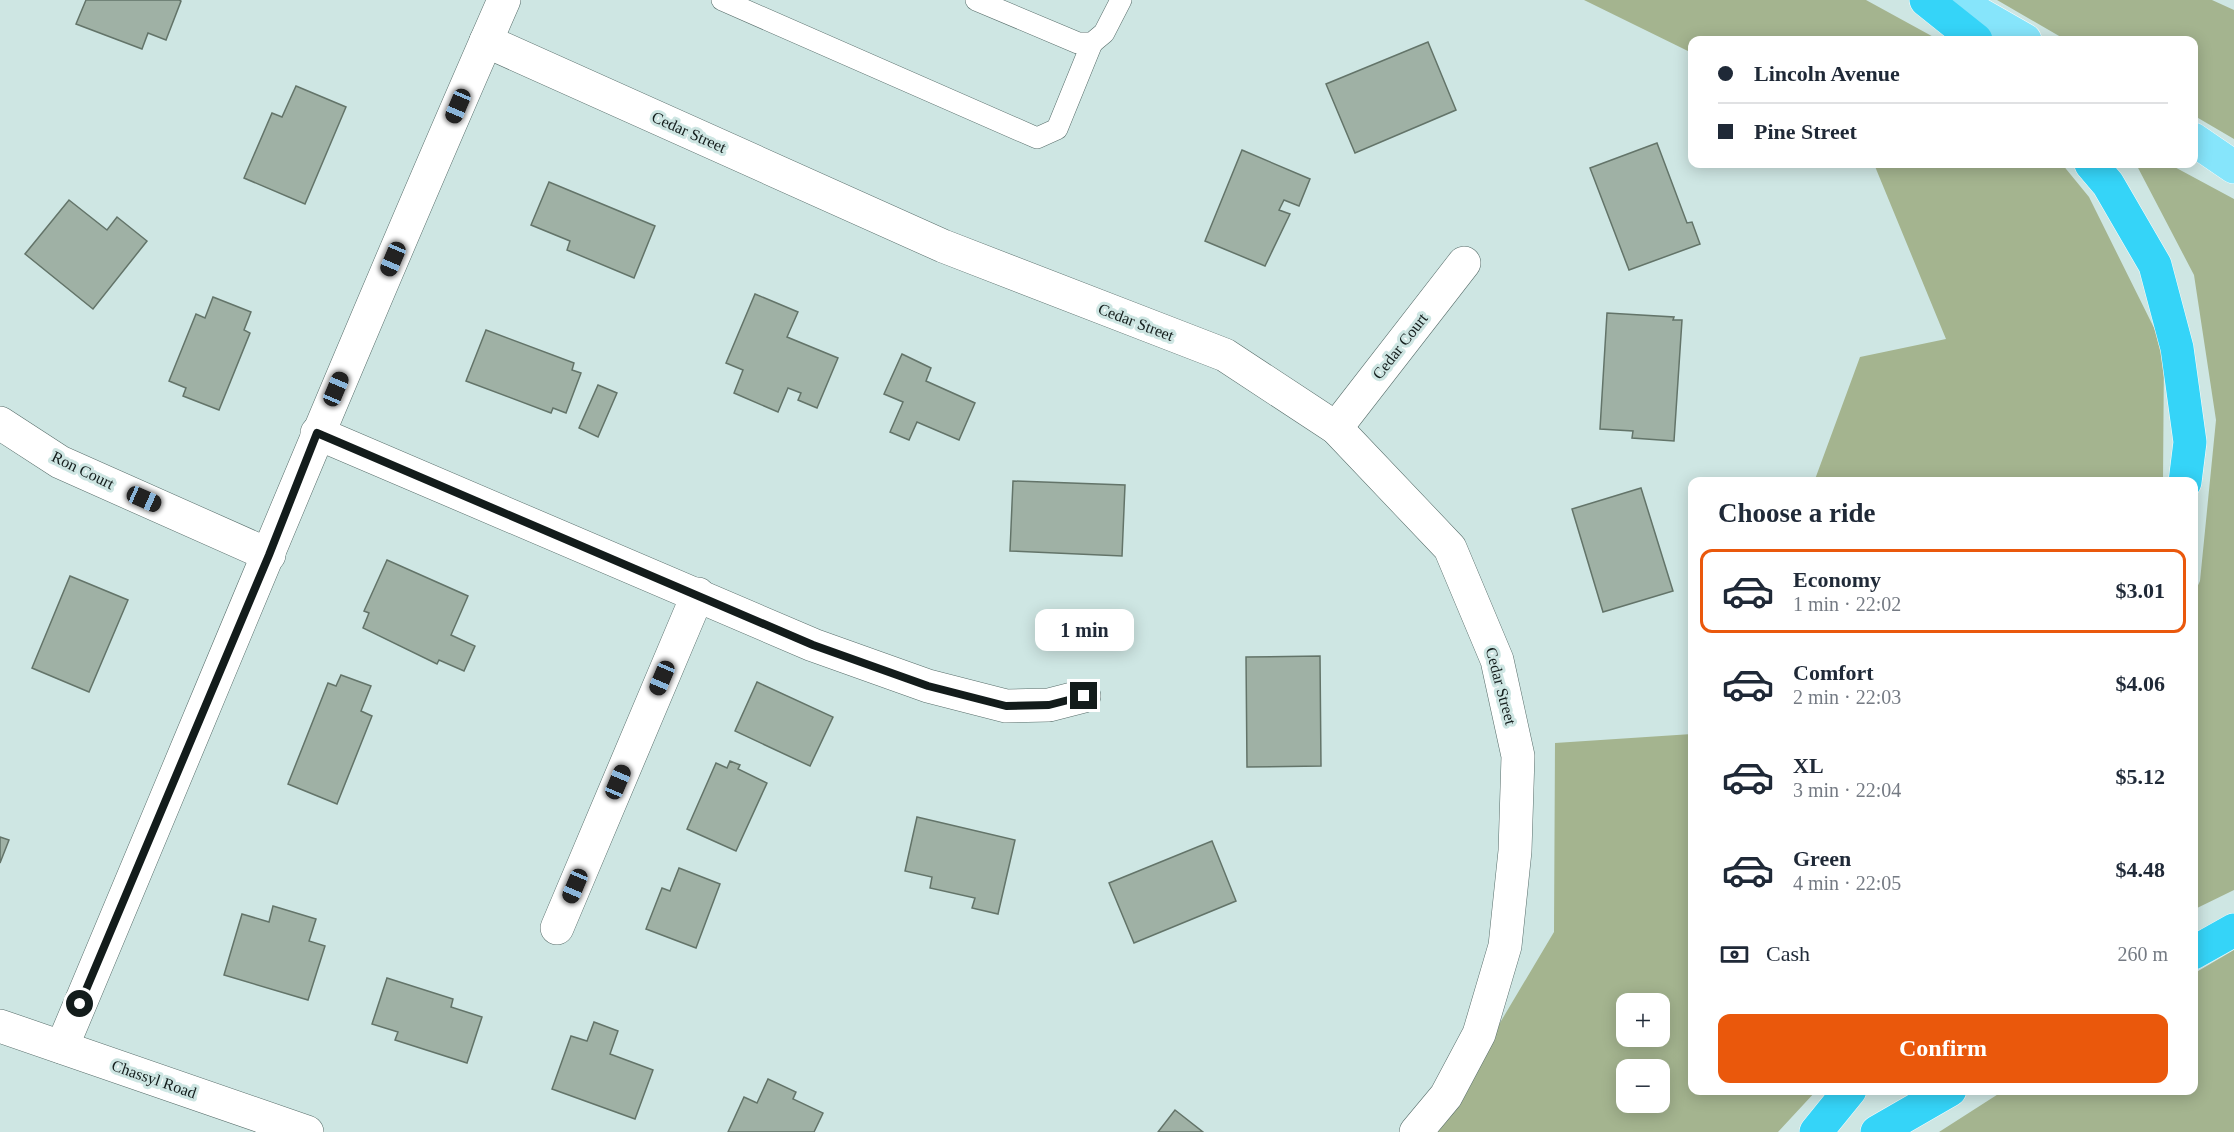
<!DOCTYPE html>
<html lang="en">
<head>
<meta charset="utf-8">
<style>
	:root { --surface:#fff; --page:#f2f2f3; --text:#1f2937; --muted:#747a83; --line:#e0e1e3; --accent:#ea580c }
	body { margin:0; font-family:Georgia,serif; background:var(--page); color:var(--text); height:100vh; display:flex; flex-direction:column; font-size:22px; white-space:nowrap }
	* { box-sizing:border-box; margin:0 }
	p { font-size:20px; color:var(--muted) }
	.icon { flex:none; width:33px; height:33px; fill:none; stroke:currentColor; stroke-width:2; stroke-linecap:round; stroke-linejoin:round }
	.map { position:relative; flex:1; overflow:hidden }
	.sheet { position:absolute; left:1688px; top:477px; width:510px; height:618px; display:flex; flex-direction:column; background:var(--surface); border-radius:12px; box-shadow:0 3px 15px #0003 }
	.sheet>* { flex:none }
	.guide { position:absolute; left:1688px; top:36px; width:510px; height:132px; border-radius:12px; box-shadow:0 3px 15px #0003; display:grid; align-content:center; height:132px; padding:0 30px; background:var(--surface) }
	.buttons { position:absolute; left:1616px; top:993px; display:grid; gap:12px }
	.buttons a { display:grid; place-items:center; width:54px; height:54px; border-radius:12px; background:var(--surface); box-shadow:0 3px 15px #0003; font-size:30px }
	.end { position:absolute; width:27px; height:27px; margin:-14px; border:8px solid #131c1b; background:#fff; box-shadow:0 0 0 3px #fff }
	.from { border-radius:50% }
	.bubble { position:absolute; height:42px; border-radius:12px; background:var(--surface); box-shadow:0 3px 15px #0003; font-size:20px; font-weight:600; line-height:42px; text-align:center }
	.car { position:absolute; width:18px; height:36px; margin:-18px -9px; border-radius:8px; box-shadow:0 0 4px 2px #0007; background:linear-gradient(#222 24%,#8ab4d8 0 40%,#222 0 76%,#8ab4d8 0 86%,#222 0) }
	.guide b { display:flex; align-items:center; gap:21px; height:57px; font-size:22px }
	.guide b+b { border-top:2px solid var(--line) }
	.guide i { width:15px; height:15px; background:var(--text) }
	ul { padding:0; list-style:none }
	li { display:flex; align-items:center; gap:18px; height:84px; margin:0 12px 9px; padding:0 18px; border:3px solid transparent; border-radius:12px }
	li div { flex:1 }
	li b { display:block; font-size:22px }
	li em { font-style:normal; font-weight:600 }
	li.on { border-color:var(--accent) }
	li>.icon { width:54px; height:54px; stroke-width:1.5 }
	h2 { padding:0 30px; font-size:27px; line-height:72px }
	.pay { display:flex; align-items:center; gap:15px; height:66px; padding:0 30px; font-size:22px }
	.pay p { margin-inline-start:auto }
	.primary-button { display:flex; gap:12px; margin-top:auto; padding:12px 30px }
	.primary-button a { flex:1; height:69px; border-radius:12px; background:var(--accent); color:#fff; font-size:24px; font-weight:600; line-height:69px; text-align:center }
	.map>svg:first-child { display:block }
</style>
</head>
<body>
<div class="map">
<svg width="2234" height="1132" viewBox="0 0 2234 1132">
	<rect width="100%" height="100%" fill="#cee6e3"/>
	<g fill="#a4b48f" fill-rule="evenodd">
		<polygon points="1584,0 1866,0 1939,40 1692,40 1692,53"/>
		<polygon points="1997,0 2212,0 2234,10 2234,139 2193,115 2193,40 2066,40"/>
		<polygon points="1874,164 2062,164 2089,197 2164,348 2163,481 1814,482 1860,357 1946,339"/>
		<polygon points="2136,164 2169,164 2234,199 2234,890 2193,910 2193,596 2200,581 2216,420 2194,275"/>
		<path d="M1692 734V1090L1816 1091 1778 1132H1435L1554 932 1555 743ZM1626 1004H1659V1036H1626ZM1626 1070H1659V1102H1626Z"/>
		<polygon points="2234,950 2234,1132 1939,1132 2003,1091 2193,1090 2193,974"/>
	</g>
	<g fill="#9fb1a5" stroke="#637469" stroke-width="1.5">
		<polygon points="86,0 179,0 181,1 166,40 148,33 142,49 76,24"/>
		<polygon points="1428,42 1456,110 1355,153 1326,84"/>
		<polygon points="296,86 346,107 305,204 244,178 272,113 282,117"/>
		<polygon points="1657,143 1687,223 1692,222 1700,244 1629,270 1590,168"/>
		<polygon points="1242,150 1310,179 1299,206 1284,200 1279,210 1290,214 1265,266 1205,241"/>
		<polygon points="549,182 655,226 634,278 567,250 570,241 531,225"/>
		<polygon points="69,200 107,230 117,217 147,241 93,309 25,254"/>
		<polygon points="755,294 798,312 787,337 838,358 817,408 798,400 801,393 788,388 778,412 734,393 743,370 726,363"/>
		<polygon points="213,297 251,312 244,330 250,333 219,410 183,396 186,388 169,381 196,314 205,318"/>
		<polygon points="1607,313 1674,317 1673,320 1682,320 1674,441 1632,438 1633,431 1600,429"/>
		<polygon points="486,330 574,363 572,370 581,373 566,413 553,408 551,413 466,381"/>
		<polygon points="902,354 931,368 926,381 975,403 959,440 917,422 909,440 890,432 903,402 884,394"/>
		<polygon points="598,385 617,393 598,437 579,428"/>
		<polygon points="1013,481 1125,485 1122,556 1010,551"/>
		<polygon points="1641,488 1673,591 1603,612 1572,509"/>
		<polygon points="387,560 468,596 451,635 475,646 464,671 439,660 437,664 363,628 369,613 364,611"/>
		<polygon points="70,576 128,600 89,692 32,668"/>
		<polygon points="1320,656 1321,766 1247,767 1246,657"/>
		<polygon points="341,675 371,686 361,711 372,716 337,804 288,784 328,683 336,686"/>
		<polygon points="757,682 833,717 810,766 735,731"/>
		<polygon points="730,761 740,765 738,769 767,783 736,851 687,829 716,763 727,768"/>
		<polygon points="917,817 1015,840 998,914 972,908 975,898 930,888 932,877 905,871"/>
		<polygon points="0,837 9,840 0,863"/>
		<polygon points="1212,841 1236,901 1134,943 1109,883"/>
		<polygon points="679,868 720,884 696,948 646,929 662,888 670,891"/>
		<polygon points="273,906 316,919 309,941 325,946 308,1000 224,975 242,914 269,922"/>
		<polygon points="387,978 453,999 451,1007 482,1017 467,1063 395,1040 398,1032 372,1024"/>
		<polygon points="594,1022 618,1031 610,1054 653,1070 635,1119 552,1089 571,1036 587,1041"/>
		<polygon points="768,1079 796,1092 793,1099 823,1113 814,1132 728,1132 744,1097 757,1103"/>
		<polygon points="1175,1110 1203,1132 1158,1132"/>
	</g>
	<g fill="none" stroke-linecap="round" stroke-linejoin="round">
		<g stroke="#576d6a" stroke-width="22">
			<g id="service">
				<polyline points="722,0 1037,138 1057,129 1092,43"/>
				<polyline points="976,0 1078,43 1092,43 1104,33 1121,0"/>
			</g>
		</g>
		<g stroke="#576d6a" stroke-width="34">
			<g id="minor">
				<polyline points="486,41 943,246 1225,355 1336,428 1450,548 1497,660 1518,756 1515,851 1505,946 1479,1034 1446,1096 1416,1132"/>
				<polyline points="0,423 60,462 269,555"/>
				<polyline points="1336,428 1464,263"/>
				<polyline points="317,433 813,645 928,686 1006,706 1049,705 1084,696"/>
				<polyline points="557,928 698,594"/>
				<polyline points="0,1026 307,1132"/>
				<path d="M62 1047C209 698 352 347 504 0"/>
			</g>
		</g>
		<g stroke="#fff" stroke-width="34">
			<g id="primary">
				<polyline points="1955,0 2025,40"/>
				<polyline points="2193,139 2234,167"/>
			</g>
		</g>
		<g stroke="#fff" stroke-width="34">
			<g id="motorway">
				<polyline points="1926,0 1976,40"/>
				<polyline points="2091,164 2108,184 2155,265 2177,348 2190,442 2185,482"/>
				<polyline points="2193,953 2234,930"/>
				<polyline points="1816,1132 1850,1090"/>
				<polyline points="1877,1132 1950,1090"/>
			</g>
		</g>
		<use href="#service" stroke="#fff" stroke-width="21"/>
		<use href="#minor" stroke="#fff" stroke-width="33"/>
		<use href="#primary" stroke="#86e5fb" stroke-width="33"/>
		<use href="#motorway" stroke="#35d4f8" stroke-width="33"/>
	</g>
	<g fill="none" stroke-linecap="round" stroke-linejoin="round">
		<polyline stroke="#131c1b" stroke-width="8" points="80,1004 269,555 317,433 813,645 928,686 1006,706 1049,705 1084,696"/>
	</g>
	<g text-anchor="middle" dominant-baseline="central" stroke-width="6" stroke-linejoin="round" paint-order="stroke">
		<g font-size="16" fill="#131c1b" stroke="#cee6e3">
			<text transform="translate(689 132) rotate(24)">Cedar Street</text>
			<text transform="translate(1136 322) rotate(21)">Cedar Street</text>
			<text transform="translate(1400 346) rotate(-52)">Cedar Court</text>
			<text transform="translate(83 470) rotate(26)">Ron Court</text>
			<text transform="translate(1501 686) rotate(75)">Cedar Street</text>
			<text transform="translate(154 1079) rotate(19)">Chassyl Road</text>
		</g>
	</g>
</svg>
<div class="buttons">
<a>+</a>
<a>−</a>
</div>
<i class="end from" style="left:80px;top:1004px"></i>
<i class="end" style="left:1084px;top:696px"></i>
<div class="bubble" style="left:1035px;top:609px;width:99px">1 min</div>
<i class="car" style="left:458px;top:106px;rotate:203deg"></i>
<i class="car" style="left:393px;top:259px;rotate:203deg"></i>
<i class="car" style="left:336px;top:389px;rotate:23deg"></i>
<i class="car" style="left:144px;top:499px;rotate:114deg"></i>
<i class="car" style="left:662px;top:678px;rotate:203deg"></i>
<i class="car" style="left:618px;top:782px;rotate:23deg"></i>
<i class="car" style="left:575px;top:886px;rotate:203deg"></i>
<div class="guide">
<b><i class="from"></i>Lincoln Avenue</b>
<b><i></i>Pine Street</b>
</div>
<section class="sheet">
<h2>Choose a ride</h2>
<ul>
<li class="on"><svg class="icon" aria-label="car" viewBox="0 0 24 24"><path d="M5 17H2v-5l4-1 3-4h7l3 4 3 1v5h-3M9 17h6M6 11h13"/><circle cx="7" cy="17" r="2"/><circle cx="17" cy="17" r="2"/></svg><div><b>Economy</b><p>1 min · 22:02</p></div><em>$3.01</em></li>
<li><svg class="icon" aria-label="car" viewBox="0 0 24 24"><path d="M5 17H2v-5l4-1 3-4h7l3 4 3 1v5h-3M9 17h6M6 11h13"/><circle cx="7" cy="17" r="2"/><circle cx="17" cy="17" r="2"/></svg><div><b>Comfort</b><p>2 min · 22:03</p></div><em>$4.06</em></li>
<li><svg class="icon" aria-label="car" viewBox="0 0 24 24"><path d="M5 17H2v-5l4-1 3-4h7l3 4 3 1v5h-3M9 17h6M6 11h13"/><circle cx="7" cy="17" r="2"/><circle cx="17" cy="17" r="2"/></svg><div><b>XL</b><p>3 min · 22:04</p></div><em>$5.12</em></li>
<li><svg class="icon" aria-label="car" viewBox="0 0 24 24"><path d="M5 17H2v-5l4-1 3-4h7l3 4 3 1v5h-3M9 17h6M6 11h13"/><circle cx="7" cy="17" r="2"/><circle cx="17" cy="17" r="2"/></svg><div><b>Green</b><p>4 min · 22:05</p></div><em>$4.48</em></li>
</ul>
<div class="pay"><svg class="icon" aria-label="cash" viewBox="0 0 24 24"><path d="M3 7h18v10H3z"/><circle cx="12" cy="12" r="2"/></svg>Cash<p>260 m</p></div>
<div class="primary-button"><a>Confirm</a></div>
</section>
</div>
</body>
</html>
